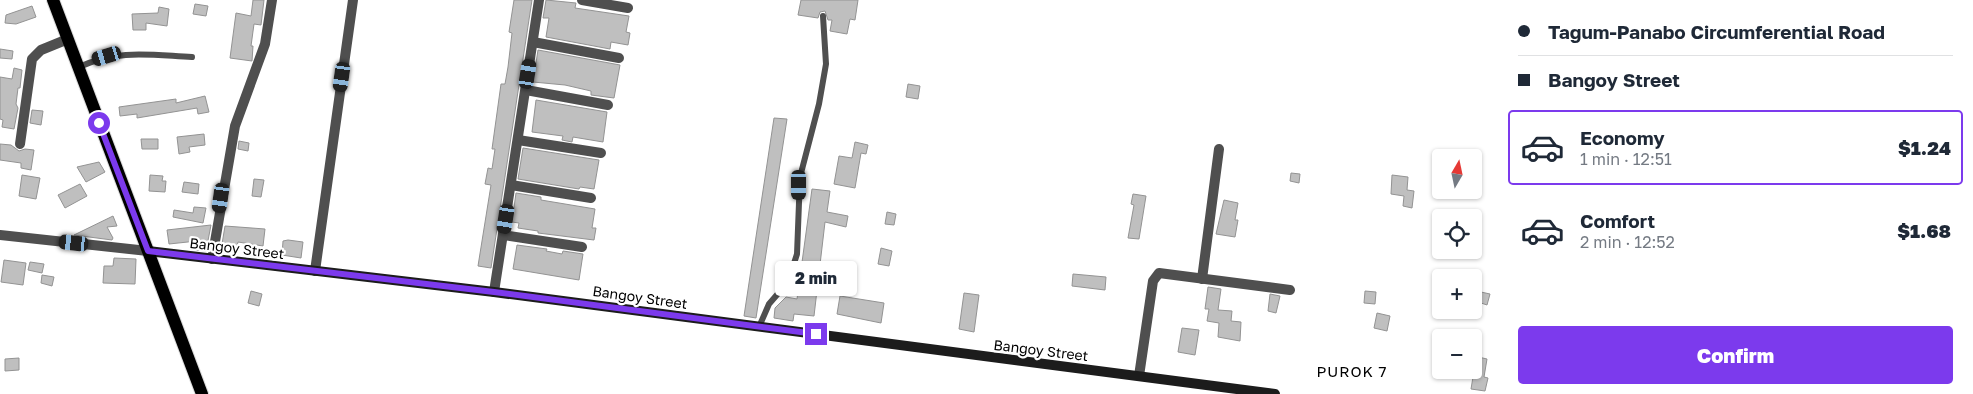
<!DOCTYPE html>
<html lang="en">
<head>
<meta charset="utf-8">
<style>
	:root { --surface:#fff; --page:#f6f6f7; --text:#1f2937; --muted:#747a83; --line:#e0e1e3; --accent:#7c3aed }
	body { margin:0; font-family:"Golos Text",sans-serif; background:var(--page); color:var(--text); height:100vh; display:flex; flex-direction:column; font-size:19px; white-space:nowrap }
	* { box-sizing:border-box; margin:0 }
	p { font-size:16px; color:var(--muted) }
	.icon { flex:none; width:28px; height:28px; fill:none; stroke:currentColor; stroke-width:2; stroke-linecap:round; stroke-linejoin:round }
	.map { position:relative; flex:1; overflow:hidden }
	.details { display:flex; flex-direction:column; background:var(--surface); width:475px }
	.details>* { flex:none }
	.top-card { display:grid; align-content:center; height:110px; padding:0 20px; background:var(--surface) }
	.needle { width:32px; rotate:9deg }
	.buttons { position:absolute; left:1432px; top:149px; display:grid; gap:10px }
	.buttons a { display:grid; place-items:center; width:50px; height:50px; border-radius:5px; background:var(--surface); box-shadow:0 1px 4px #0004; font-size:25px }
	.end { position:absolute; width:22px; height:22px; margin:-11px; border:6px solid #7c3aed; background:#fff; box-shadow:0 0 0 2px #fff }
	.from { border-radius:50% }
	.bubble { position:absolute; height:35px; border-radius:5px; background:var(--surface); box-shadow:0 1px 4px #0004; font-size:16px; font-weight:800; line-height:35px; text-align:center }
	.car { position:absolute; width:15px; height:30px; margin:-15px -8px; border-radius:6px; box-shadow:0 0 4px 1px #0007; background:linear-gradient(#222 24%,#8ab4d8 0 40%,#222 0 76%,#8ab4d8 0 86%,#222 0) }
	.top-card b { display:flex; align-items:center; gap:18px; height:48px; font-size:19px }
	.top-card b+b { border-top:1px solid var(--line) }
	.top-card i { width:12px; height:12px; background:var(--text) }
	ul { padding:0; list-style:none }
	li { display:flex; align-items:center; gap:15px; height:75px; margin:0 10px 8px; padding:0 10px; border:2px solid transparent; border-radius:5px }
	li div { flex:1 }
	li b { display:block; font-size:19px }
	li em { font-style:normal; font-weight:800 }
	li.current { border-color:var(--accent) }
	li>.icon { width:45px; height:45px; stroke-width:1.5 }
	.cta { display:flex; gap:10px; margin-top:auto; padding:10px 20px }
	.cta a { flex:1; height:58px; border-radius:5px; background:var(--accent); color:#fff; font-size:20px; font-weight:800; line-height:58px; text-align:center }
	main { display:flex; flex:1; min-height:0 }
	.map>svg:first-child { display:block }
</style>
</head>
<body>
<main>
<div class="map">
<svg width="1498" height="394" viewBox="0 0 1498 394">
	<rect width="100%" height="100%" fill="#fff"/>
	<g fill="#bfbfbf" stroke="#939393">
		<polygon points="253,0 264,0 261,25 254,24 251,46 253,46 252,61 230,58 236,13 251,16"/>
		<polygon points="514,0 532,0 491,268 478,266 491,185 485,184 488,168 492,169 495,149 492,149 501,84 505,84 508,67 512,33 509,32"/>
		<polygon points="546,0 576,3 575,8 629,16 626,32 630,33 628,45 611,42 610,49 546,37 549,18 543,18"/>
		<polygon points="801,0 858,0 855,20 850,19 847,34 830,31 832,20 828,20 825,11 820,12 818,18 798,15"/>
		<polygon points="195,4 208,6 206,16 193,14"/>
		<polygon points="32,6 36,17 16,24 5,23 6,15"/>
		<polygon points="159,7 169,9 167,26 146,23 146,30 133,30 132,14 158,13"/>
		<polygon points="0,49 13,51 12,59 0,58"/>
		<polygon points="538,50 620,65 614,98 591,95 591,91 565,85 533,82"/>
		<polygon points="14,68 22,70 20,88 18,88 16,104 18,108 14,129 2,127 3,120 0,119 0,77 12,79"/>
		<polygon points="908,84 920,86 918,99 906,97"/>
		<polygon points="205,96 209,112 198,114 197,108 137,118 137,114 120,116 119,107 176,99 176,103"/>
		<polygon points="536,100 607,112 603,142 573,137 572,142 562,140 563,136 532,132"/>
		<polygon points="32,110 43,111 41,125 30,123"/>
		<polygon points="774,118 787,119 756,318 744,316"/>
		<polygon points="204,134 205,145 189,147 190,152 179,154 177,137"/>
		<polygon points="141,139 158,139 158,149 142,149"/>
		<polygon points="239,141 249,143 248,151 238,149"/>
		<polygon points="855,142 868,145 866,154 861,153 855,188 834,184 839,156 852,158"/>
		<polygon points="0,144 11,145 19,151 25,149 34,150 31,170 21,168 21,163 0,160"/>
		<polygon points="523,148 599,160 594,189 580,187 579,189 518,179"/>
		<polygon points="99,162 105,172 86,182 77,167"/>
		<polygon points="1291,173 1300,174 1299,183 1290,181"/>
		<polygon points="22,175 40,178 36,199 19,196"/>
		<polygon points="150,175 163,176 162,181 166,181 165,192 149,191"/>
		<polygon points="1392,175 1408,177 1407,190 1414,191 1412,208 1403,206 1404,196 1391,194"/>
		<polygon points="254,179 264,180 261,197 252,196"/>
		<polygon points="184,182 199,184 198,194 182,192"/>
		<polygon points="80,184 87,196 65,208 58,195"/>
		<polygon points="812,189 830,191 827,212 848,216 846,227 825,222 814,316 794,314 793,321 774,318 775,308 786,297 797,299"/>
		<polygon points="516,193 541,197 541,200 595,209 592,228 596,228 594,240 538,233 538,231 518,228 519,223 512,222"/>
		<polygon points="1133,194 1146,196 1139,239 1128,238 1134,205 1131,204"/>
		<polygon points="1224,200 1238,203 1235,220 1238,220 1235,237 1216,234"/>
		<polygon points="194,207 206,208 203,223 173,217 174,210 193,213"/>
		<polygon points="887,212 896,214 894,225 885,224"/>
		<polygon points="113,216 117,226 107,227 113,238 112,240 74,235"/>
		<polygon points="211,225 206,251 196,250 197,241 169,244 167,230"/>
		<polygon points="225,226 265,229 263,246 238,242 237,246 222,244"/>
		<polygon points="288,240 303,242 301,258 282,255 283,241"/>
		<polygon points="517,245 547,249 546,251 562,254 563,251 583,254 579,280 513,269"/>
		<polygon points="881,248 892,251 889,266 878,264"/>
		<polygon points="114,258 136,259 135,284 103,283 104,266 113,266"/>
		<polygon points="4,260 26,263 23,285 1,282"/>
		<polygon points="30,262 44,264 42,273 28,270"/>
		<polygon points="1073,274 1106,277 1105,290 1072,286"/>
		<polygon points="42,275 54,277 52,286 41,283"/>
		<polygon points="1208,287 1221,289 1218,310 1232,311 1231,321 1241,322 1240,341 1218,337 1219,323 1207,321 1209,309 1205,309"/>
		<polygon points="251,291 262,294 259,306 248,303"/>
		<polygon points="1365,291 1376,292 1375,304 1364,303"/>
		<polygon points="1481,292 1490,294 1487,305 1478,302"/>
		<polygon points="964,293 979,295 974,332 959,329"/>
		<polygon points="1270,294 1280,296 1276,313 1268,311"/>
		<polygon points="840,296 884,303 881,323 837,314"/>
		<polygon points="1377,313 1390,316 1387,331 1374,328"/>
		<polygon points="1182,328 1199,330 1195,355 1178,352"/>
		<polygon points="1474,356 1487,359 1484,377 1488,378 1485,391 1471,389 1474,371"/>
		<polygon points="19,358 19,370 5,371 5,359"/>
	</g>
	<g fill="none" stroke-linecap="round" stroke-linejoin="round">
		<g stroke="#dbdbdb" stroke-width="14">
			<polyline id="primary" points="53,0 202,394"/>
		</g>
		<g stroke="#4f4f4f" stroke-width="6">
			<path d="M79 67C118 49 150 55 192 57"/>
			<polyline points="759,327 769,304 788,282 797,254 800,177 819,104 826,64 823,16"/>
		</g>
		<g stroke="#4f4f4f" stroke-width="10">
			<polyline points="582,0 628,8"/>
			<polyline points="533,42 619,58"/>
			<polyline points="526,90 608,105"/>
			<polyline points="518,140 601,153"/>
			<polyline points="20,144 32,59 41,50 68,39"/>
			<polyline points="511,185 591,198"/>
			<polyline points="0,235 148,251"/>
			<polyline points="503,235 582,247"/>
			<polyline points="212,259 235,126 265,44 272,0"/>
			<polyline points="315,271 353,0"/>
			<polyline points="1202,279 1219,149"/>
			<polyline points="494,292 539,0"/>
			<polyline points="1139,376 1153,281 1159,273 1290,290"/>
		</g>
		<polyline stroke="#1c1c1c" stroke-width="10" points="148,251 494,292 1275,394"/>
		<use href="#primary" stroke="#000" stroke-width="12"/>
	</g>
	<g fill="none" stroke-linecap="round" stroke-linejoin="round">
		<polyline stroke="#7c3aed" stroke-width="6" points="99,123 148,251 494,292 816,334"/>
	</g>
	<g text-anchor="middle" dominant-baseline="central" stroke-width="4.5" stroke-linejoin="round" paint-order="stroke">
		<g font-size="14" fill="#000" stroke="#fff">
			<text transform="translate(237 248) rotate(7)">Bangoy Street</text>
			<text transform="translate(640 297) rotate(8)">Bangoy Street</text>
			<text transform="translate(1041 350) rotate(7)">Bangoy Street</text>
		</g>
		<g font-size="15" letter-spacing="1" fill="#000" stroke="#fff">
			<text x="1352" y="371">PUROK 7</text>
		</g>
	</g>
</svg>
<div class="buttons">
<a><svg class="needle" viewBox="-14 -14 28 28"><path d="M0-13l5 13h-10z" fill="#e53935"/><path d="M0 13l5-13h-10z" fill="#747a83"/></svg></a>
<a><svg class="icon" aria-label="locate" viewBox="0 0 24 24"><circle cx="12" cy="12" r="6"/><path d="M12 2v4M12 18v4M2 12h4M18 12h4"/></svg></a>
<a>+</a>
<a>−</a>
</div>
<i class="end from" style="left:99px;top:123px"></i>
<i class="end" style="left:816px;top:334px"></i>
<div class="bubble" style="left:775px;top:261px;width:82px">2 min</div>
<i class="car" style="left:107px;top:56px;rotate:253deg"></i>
<i class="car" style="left:528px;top:74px;rotate:9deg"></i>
<i class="car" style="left:342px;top:77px;rotate:188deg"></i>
<i class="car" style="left:799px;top:185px;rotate:180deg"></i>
<i class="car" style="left:221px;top:198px;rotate:188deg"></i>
<i class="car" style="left:506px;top:219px;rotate:189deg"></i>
<i class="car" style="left:74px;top:243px;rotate:276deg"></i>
</div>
<section class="details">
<div class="top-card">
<b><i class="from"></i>Tagum-Panabo Circumferential Road</b>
<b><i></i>Bangoy Street</b>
</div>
<ul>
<li class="current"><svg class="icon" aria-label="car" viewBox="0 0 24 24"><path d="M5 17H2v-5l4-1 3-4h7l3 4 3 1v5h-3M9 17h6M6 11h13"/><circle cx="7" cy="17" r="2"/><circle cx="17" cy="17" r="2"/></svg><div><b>Economy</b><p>1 min · 12:51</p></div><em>$1.24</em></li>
<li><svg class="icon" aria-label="car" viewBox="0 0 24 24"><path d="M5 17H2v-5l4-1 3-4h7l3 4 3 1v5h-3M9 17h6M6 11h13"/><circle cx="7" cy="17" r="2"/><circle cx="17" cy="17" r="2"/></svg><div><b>Comfort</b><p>2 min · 12:52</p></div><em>$1.68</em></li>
</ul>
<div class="cta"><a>Confirm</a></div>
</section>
</main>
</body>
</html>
